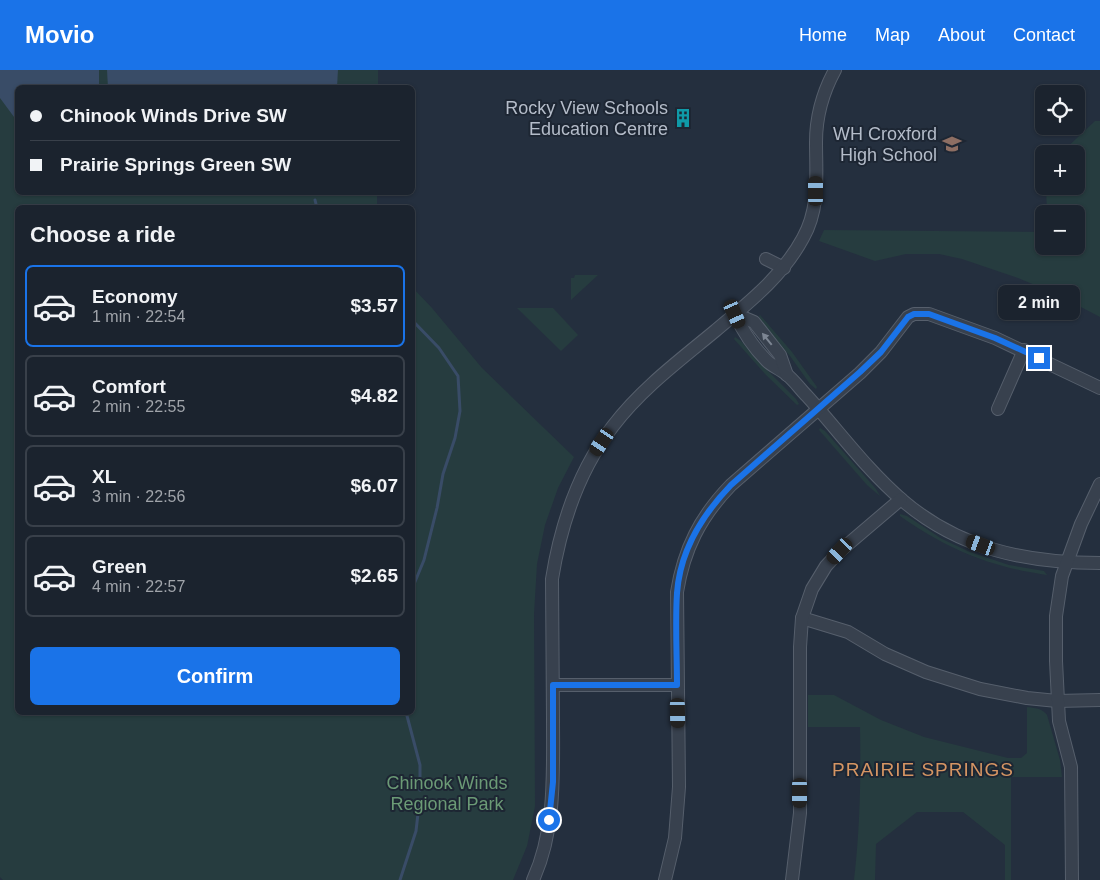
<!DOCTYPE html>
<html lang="en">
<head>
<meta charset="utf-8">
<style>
	:root { --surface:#1b232e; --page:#242b36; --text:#f1f3f6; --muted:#a0a4aa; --line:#39404a; --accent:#1a73e8 }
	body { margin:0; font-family:Arial,sans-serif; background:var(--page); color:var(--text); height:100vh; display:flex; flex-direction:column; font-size:19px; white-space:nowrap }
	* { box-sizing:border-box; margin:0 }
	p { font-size:16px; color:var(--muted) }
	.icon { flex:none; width:28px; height:28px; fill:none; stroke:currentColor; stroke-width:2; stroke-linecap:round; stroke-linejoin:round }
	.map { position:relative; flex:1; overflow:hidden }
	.panel { position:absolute; left:15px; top:135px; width:400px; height:510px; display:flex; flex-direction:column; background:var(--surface); border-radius:8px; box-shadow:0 1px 4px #0004,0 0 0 1px var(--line) }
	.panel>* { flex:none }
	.guide { position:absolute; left:15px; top:15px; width:400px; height:110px; border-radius:8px; box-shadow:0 1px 4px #0004,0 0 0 1px var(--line); display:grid; align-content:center; height:110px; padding:0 15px; background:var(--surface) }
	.tools { position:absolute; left:1035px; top:15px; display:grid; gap:10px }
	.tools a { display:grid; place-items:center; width:50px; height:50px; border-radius:8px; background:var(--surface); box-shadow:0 1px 4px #0004,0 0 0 1px var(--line); font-size:25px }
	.end { position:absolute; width:22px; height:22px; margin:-11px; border:6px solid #1a73e8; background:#fff; box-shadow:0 0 0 2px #fff }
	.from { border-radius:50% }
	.bubble { position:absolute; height:35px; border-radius:8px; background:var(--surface); box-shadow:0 1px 4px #0004,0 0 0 1px var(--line); font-size:16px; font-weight:600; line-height:35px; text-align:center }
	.car { position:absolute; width:15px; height:30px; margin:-15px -8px; border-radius:6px; box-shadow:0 0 4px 1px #0007; background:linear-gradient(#222 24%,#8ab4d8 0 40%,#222 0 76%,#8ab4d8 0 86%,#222 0) }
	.guide b { display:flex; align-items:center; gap:18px; height:48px; font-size:19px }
	.guide b+b { border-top:1px solid var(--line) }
	.guide i { width:12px; height:12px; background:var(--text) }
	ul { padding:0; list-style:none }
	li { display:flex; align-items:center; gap:15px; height:82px; margin:0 10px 8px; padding:0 5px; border:2px solid var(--line); border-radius:8px }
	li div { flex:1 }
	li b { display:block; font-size:19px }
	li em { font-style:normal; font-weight:600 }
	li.on { border-color:var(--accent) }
	li>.icon { width:45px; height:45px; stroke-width:1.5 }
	h2 { padding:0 15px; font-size:22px; line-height:60px }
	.action { display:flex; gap:10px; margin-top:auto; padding:10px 15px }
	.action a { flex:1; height:58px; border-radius:8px; background:var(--accent); color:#fff; font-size:20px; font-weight:600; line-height:58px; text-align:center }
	header { display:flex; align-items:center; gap:30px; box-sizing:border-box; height:70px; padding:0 25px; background:var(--accent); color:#fff }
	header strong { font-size:24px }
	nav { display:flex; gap:28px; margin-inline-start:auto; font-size:18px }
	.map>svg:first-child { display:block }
</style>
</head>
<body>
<header>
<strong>Movio</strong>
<nav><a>Home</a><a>Map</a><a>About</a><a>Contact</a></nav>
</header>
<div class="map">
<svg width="1100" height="810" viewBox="0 0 1100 810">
	<rect width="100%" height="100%" fill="#242f3e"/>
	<g fill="#263c3f">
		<polygon points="0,0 378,0 378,18 18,18 18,122 377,123 377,138 18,138 18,642 412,642 413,218 432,238 482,298 574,387 558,418 545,455 537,494 534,544 535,736 527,776 513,810 3,810 0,807"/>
		<polygon points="1095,51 1100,51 1100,247 1054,223 1018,208 962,189 939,184 906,184 875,191 819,171 824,160 1044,162 1044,176 1076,176 1076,144 1047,144 1046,116 1076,116 1076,84 1060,84"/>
		<polygon points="575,205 598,205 571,230 571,208 574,208"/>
		<polygon points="517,238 553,238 578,265 561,281"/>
		<polygon points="760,245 792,282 817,317 816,319 810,314 790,286 761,252 759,246"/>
		<polygon points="735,267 741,271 767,300 796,329 799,334 797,335 766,305 734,269"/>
		<polygon points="820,358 825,361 876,419 880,426 867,415 819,360"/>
		<path d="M900 444 907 446 942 469 970 482 1009 495 1044 501 1047 505C990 497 947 479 900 446Z"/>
		<path d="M808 625H834L881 650 924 667 1008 688H1021L1027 683V637C1035 638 1042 638 1047 645L1060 690 1062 707H1011V810H1005V775L963 742H917L876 774 875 810H854C860 759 861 709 860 657H808Z"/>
	</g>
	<g fill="#394c67">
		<polygon points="0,0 99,0 99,17 18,18 17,51 0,28"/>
		<polygon points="107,0 338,0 337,17 108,18"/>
	</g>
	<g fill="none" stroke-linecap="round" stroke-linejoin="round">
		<g stroke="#394c67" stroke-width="3">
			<polyline points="315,130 317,138"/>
			<polyline points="412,250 439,278 458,306 460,341 455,368 443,404 437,438 424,490 412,519"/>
			<polyline points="406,642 420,695 420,720"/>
			<polyline points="400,810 416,761 419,735"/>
		</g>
		<g stroke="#565f6c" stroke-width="14">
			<g id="minor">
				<polyline points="766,189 784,198"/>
				<path d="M735 244C743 262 753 277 767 291 772 296 780 299 786 304 794 310 800 319 807 326 838 360 866 399 902 430 959 479 1026 493 1100 493"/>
				<polyline points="735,244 754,252 780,285 787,305"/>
				<polyline points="998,339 1024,280"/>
				<polyline points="802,548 848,562 885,584 926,602 980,619 1027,628 1057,631 1100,630"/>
				<polyline points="553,615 677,615"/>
				<path d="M533 810C556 760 553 703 553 649 553 602 552 555 552 509 561 453 578 401 613 356 641 319 680 290 715 261 748 233 782 207 803 168 820 138 816 105 816 72 816 48 823 22 835 0"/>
				<path d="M665 810 675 768 679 717 677 522C684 479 700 447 731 415L860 303 881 282 908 247 914 244H929L995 268 1100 318"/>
				<polyline points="792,810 800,743 800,577 802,548 812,519 826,496 840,481 901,429"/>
				<polyline points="1072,810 1071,697 1059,651 1056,591 1056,546 1062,506 1081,454 1100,414"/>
			</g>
		</g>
		<use href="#minor" stroke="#38414e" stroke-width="12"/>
	</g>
	<defs><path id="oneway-solid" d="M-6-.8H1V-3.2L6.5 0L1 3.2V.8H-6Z" transform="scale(1.25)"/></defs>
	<use fill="#7c8592" href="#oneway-solid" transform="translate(767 269) rotate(-129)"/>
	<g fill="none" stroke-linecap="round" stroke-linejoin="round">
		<path stroke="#1a73e8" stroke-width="6" d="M549 750 553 712V615H677C677 585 675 553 677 523 680 481 703 444 731 415L860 302 881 282 908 247 914 244H929L995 268 1039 288"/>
	</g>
	<defs>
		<g id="building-bare" transform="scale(1.5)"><path d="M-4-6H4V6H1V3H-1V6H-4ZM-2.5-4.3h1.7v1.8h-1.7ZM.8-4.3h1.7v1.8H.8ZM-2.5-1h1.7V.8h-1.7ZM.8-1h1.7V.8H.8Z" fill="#0f9aa8" stroke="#1d2633" stroke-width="2.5" paint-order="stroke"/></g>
		<g id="school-bare" transform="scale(1.5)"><path d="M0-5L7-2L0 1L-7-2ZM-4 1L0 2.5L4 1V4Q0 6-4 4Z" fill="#8d6e63" stroke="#1d2633" stroke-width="2.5" paint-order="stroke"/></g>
	</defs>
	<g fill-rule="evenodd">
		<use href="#building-bare" x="683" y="48"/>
		<use href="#school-bare" x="952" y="74"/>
	</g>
	<g text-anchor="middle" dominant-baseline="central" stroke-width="4" stroke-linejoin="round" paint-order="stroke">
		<g font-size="18" fill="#b4bcc9" stroke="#1d2633" text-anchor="end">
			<text x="668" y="38">Rocky View Schools<tspan x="668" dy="21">Education Centre</tspan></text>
			<text x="937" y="64">WH Croxford<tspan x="937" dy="21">High School</tspan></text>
		</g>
		<g font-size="18" fill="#6b9a76" stroke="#1d2633">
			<text x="447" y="713">Chinook Winds<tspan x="447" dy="21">Regional Park</tspan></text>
		</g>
		<g font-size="19" letter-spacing="1" fill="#d59563" stroke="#1d2633">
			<text x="923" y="699">PRAIRIE SPRINGS</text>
		</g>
	</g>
</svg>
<div class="tools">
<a><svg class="icon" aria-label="locate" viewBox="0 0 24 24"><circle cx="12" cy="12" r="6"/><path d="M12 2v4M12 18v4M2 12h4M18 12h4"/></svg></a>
<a>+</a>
<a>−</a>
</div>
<i class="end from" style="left:549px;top:750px"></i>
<i class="end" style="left:1039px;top:288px"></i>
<div class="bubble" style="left:998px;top:215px;width:82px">2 min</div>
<i class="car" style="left:816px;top:121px;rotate:0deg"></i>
<i class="car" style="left:735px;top:244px;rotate:156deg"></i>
<i class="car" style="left:602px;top:372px;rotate:214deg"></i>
<i class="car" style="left:981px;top:475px;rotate:290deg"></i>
<i class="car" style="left:840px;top:481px;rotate:223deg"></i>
<i class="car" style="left:678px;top:643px;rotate:179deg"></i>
<i class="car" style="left:800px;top:723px;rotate:180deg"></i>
<div class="guide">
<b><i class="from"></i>Chinook Winds Drive SW</b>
<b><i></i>Prairie Springs Green SW</b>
</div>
<section class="panel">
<h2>Choose a ride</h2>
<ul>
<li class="on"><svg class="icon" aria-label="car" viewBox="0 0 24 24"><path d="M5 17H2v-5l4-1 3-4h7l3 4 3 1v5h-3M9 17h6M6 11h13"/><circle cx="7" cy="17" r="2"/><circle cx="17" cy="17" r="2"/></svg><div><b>Economy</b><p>1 min · 22:54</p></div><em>$3.57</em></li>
<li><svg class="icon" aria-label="car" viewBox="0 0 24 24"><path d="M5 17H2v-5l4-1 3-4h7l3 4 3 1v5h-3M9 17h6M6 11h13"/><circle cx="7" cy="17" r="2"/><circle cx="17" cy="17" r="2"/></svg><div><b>Comfort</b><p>2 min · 22:55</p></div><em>$4.82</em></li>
<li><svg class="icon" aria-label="car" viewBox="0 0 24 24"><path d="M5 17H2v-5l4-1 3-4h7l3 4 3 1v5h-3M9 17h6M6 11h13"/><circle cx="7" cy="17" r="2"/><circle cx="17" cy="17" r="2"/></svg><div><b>XL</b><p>3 min · 22:56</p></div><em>$6.07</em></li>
<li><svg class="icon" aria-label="car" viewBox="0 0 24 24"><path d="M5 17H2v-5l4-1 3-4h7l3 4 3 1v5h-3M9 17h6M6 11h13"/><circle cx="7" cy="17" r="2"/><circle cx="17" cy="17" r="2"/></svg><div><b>Green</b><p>4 min · 22:57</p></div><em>$2.65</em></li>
</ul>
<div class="action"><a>Confirm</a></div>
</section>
</div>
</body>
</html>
